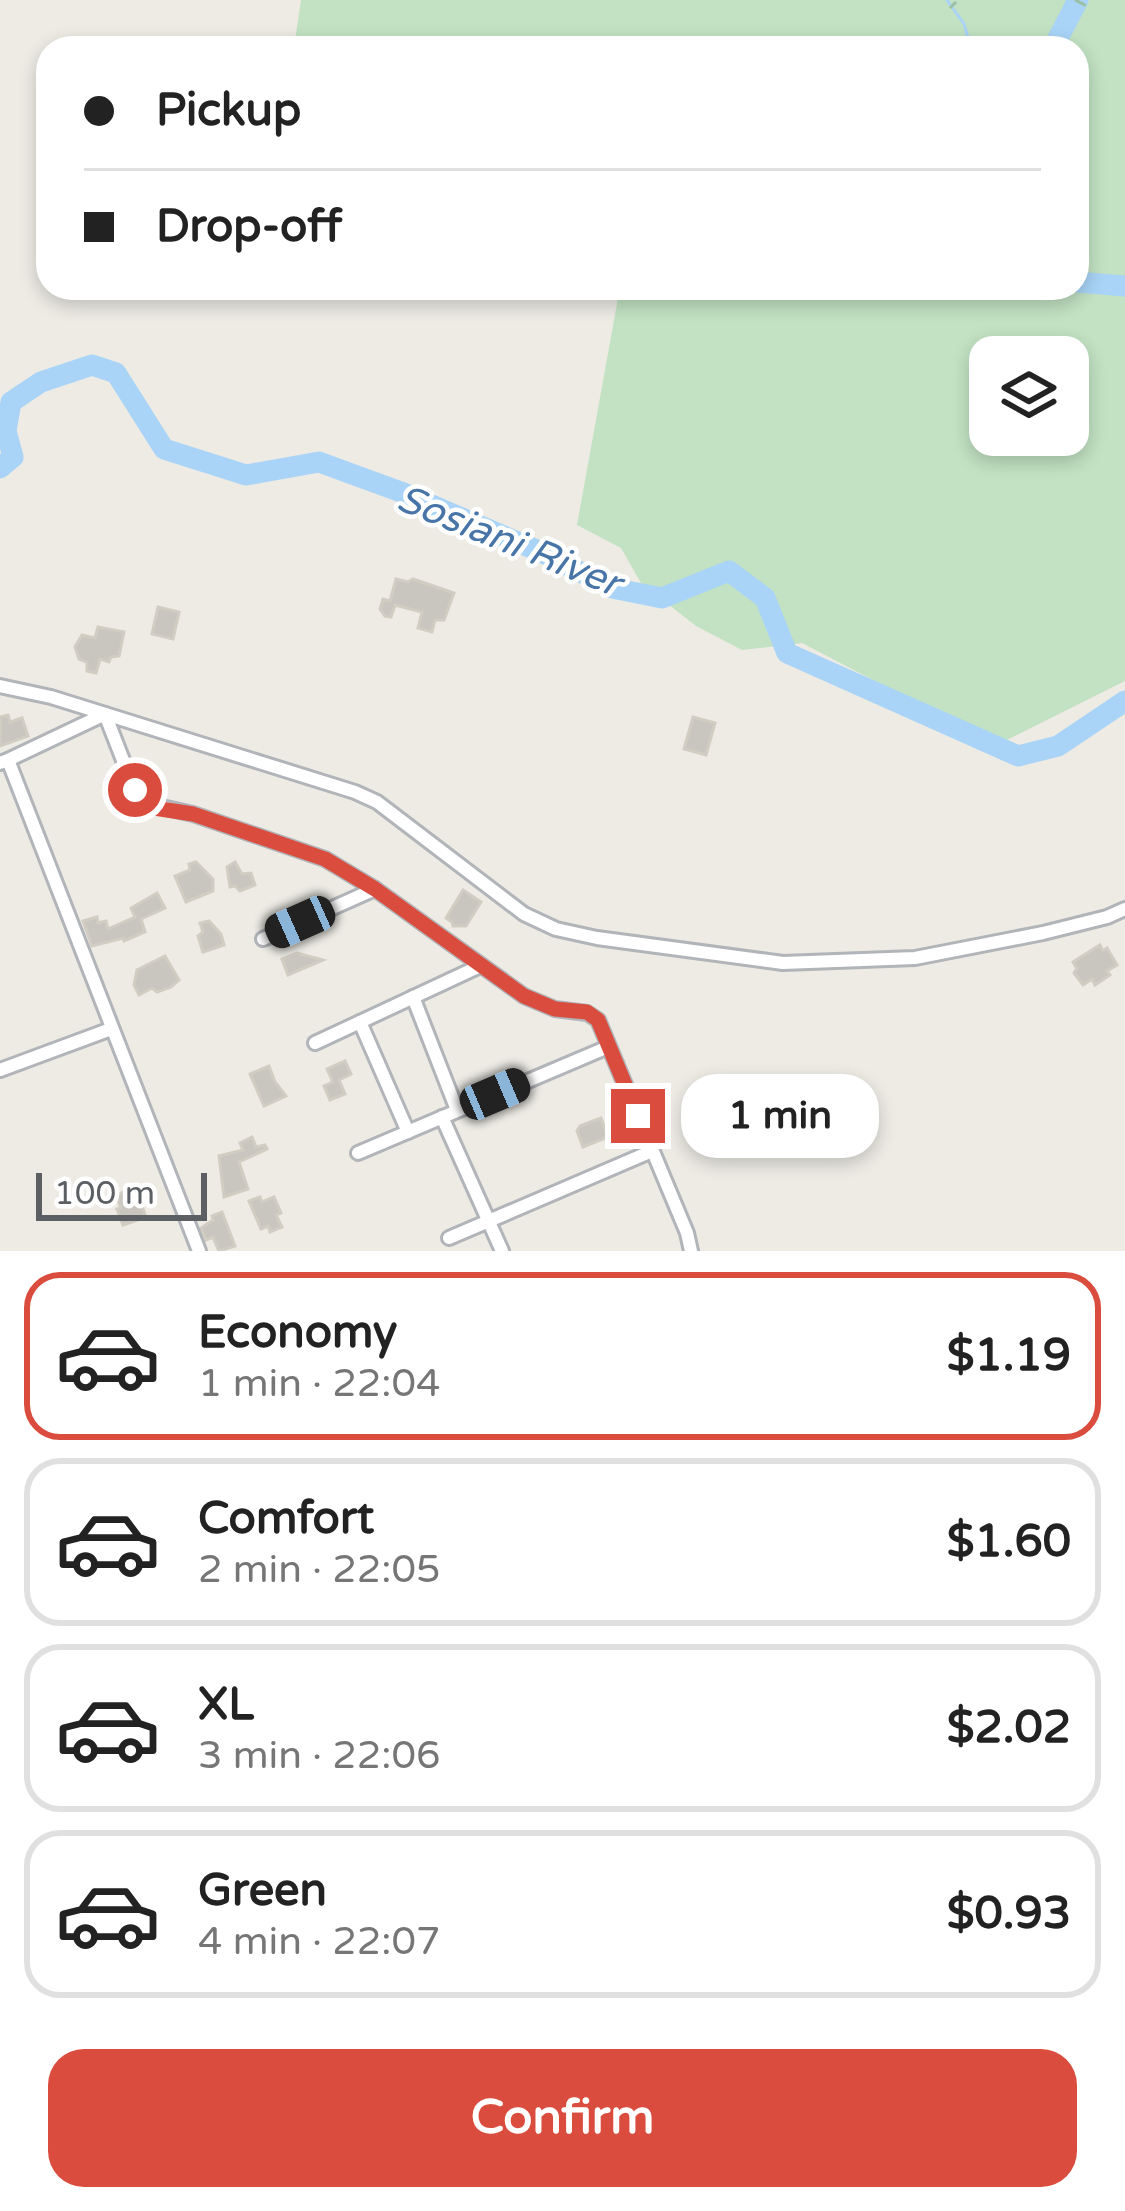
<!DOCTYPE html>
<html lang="en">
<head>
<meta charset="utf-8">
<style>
	:root { --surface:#fff; --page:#f6f6f6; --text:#222; --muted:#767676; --line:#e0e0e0; --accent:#da4c3d }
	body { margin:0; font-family:"Varela Round",sans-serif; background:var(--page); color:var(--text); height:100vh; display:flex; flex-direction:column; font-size:45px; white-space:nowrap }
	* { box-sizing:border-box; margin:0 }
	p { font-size:39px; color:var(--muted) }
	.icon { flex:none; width:66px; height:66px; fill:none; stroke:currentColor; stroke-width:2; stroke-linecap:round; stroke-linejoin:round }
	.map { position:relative; height:1251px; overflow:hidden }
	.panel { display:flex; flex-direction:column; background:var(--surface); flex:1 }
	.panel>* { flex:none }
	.banner { position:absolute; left:36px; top:36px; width:1053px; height:264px; border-radius:36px; box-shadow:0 6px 18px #0003; display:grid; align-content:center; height:264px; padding:0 48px; background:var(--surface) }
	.fabs { position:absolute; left:969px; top:336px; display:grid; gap:24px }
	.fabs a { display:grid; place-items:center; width:120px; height:120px; border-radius:24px; background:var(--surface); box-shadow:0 6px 18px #0003; font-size:60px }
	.scale { position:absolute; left:36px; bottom:30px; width:171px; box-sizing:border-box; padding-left:12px; border:6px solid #5c5f63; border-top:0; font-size:33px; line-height:42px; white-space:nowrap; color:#5c5f63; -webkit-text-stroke:9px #fff; paint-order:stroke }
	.end { position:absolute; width:54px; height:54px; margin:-27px; border:15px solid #da4c3d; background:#fff; box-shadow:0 0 0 6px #fff }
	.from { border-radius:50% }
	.bubble { position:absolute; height:84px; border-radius:36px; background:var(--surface); box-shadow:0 6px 18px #0003; font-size:39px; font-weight:700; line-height:84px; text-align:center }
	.car { position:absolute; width:36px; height:72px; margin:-36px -18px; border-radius:15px; box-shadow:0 0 9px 3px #0007; background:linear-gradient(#222 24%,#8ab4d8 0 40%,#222 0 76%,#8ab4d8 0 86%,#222 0) }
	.banner b { display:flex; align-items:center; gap:42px; height:114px; font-size:45px }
	.banner b+b { border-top:3px solid var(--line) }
	.banner i { width:30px; height:30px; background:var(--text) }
	ul { padding:21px 0 0; list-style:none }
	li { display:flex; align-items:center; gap:36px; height:168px; margin:0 24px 18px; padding:0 24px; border:6px solid var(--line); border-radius:36px }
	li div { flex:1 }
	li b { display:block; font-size:45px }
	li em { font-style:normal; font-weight:700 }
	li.active { border-color:var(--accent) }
	li>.icon { width:108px; height:108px; stroke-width:1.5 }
	.primary-button { display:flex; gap:24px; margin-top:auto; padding:24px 48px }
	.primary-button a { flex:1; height:138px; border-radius:36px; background:var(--accent); color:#fff; font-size:48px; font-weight:700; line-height:138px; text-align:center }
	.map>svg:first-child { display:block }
</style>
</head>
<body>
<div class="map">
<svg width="1125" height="1251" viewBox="0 0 1125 1251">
	<rect width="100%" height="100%" fill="#edebe4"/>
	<path fill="#c2e2c3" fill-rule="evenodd" d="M301 0H1125V681L997 745 802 643 742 650 696 626 641 583 621 548 577 525 618 298 600 288H1077V48H294ZM990 357H1068V435H990Z"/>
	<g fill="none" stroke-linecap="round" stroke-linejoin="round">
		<polyline stroke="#a9d4f7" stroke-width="3" points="947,0 964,24 971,48"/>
		<g stroke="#a9d4f7" stroke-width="21">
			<polyline points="1053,48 1078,0"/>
			<polyline points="1077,282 1125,286"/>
			<polyline points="0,468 13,457 6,431 11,402 41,382 92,365 116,373 164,449 246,475 319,462 401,492 541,552 612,588 662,598 729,571 765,598 787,653 1018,756 1058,746 1125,701"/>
		</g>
	</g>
	<g fill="#c9c6c0" stroke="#d1cdc3" stroke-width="3">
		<polygon points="396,579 408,582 413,579 454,593 444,620 435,620 432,632 418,628 422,612 395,605 391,617 385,616 380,609 383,599 390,601"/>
		<polygon points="158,607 179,612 173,639 152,634"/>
		<polygon points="98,627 124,632 119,656 111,657 109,662 100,659 96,673 87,671 87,662 79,659 75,647 82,635 95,638"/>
		<polygon points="8,715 10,722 22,718 28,736 0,746 0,717"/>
		<polygon points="693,717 715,723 706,755 684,749"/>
		<polygon points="196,862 213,879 213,891 186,902 175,876 190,870 189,864"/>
		<polygon points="235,862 242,874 251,873 255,885 240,891 235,886 230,887 227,867"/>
		<polygon points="463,890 481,902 466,926 453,926 452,922 446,918"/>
		<polygon points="157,893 165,908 141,919 145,932 124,941 123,938 92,946 83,921 97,917 98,923 106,921 108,929 135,917 131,908"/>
		<polygon points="209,921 221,934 224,945 203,952 198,936 203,932 200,923"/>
		<polygon points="1100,945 1103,951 1107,948 1117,965 1107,971 1110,975 1095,985 1092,979 1083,985 1074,973 1077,969 1073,962"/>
		<polygon points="297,953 323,960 288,975 282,959"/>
		<polygon points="165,956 179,980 171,987 157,992 152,988 139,995 134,985 137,970"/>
		<polygon points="345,1061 351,1074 339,1080 345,1094 330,1100 324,1086 333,1082 327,1069"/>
		<polygon points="269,1066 275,1082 286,1096 264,1106 250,1074"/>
		<polygon points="601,1118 608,1137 583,1147 577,1131 580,1126"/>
		<polygon points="252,1137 256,1147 265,1145 267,1149 239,1162 248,1189 224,1197 219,1156 243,1150 240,1143"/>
		<polygon points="131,1189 135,1200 139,1198 146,1217 123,1225 117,1209 121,1208 116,1195"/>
		<polygon points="260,1197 262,1202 274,1197 281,1213 276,1215 282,1227 270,1232 268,1226 261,1229 249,1201"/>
		<polygon points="222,1212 235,1246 219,1251 213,1237 206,1240 201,1228 213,1220 212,1216"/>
	</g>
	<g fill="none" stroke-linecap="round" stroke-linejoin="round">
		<g stroke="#b1b4b8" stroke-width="18">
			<g id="street">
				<polyline points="0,686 51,697 355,792 377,802 524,914 556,929 597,938 783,963 915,958 1043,933 1107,917 1125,909"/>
				<polyline points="8,760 105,714 135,791 144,803 193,814 325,859 375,889 524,996 555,1009 587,1013 598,1020 687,1233 691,1251"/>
				<polyline points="0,763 8,760 199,1251"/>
				<polyline points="263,939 375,889"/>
				<polyline points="413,997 457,1110"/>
				<polyline points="360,1022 408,1132"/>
				<polyline points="315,1043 480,966"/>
				<polyline points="0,1070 111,1029"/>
				<polyline points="442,1117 502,1251"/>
				<polyline points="358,1153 608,1047"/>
				<polyline points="449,1238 652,1151"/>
			</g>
		</g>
		<g stroke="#9bc0a6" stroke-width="3" stroke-dasharray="12 6" stroke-linecap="butt">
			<polyline points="1075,0 1089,7"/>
			<polyline points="950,8 956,2"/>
		</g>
		<use href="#street" stroke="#fff" stroke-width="12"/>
	</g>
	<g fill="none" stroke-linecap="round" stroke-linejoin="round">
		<polyline stroke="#da4c3d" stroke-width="15" points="135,790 144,803 154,808 193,814 325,859 375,889 524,996 555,1009 587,1012 598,1020 638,1116"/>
	</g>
	<g text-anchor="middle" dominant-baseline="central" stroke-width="9" stroke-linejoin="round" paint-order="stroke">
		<g font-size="39" font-style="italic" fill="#4875a7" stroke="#fff">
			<text transform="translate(509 541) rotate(22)">Sosiani River</text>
		</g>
	</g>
</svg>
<div class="fabs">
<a><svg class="icon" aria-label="layers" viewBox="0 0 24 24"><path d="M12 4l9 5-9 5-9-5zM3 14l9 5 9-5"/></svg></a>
</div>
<div class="scale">100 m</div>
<i class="end from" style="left:135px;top:790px"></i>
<i class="end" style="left:638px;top:1116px"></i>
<div class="bubble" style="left:681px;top:1074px;width:198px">1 min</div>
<i class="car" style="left:300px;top:922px;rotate:246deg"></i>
<i class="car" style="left:495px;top:1094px;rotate:67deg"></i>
<div class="banner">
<b><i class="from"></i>Pickup</b>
<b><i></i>Drop-off</b>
</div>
</div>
<section class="panel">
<ul>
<li class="active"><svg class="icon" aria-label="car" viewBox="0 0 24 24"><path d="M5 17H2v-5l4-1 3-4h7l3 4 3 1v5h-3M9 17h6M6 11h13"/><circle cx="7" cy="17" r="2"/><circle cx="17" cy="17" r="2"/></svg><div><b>Economy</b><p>1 min · 22:04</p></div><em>$1.19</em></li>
<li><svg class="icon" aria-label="car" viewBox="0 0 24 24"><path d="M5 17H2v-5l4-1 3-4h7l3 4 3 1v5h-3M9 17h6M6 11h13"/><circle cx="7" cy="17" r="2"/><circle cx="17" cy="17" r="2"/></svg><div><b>Comfort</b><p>2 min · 22:05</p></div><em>$1.60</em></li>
<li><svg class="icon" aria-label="car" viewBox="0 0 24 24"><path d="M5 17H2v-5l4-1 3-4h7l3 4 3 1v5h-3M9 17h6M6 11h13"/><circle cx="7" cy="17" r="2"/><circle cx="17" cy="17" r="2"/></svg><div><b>XL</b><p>3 min · 22:06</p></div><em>$2.02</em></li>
<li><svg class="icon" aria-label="car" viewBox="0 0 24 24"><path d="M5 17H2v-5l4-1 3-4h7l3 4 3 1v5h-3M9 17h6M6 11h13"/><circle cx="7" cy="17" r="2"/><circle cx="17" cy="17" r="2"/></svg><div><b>Green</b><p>4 min · 22:07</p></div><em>$0.93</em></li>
</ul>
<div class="primary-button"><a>Confirm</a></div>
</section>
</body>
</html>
